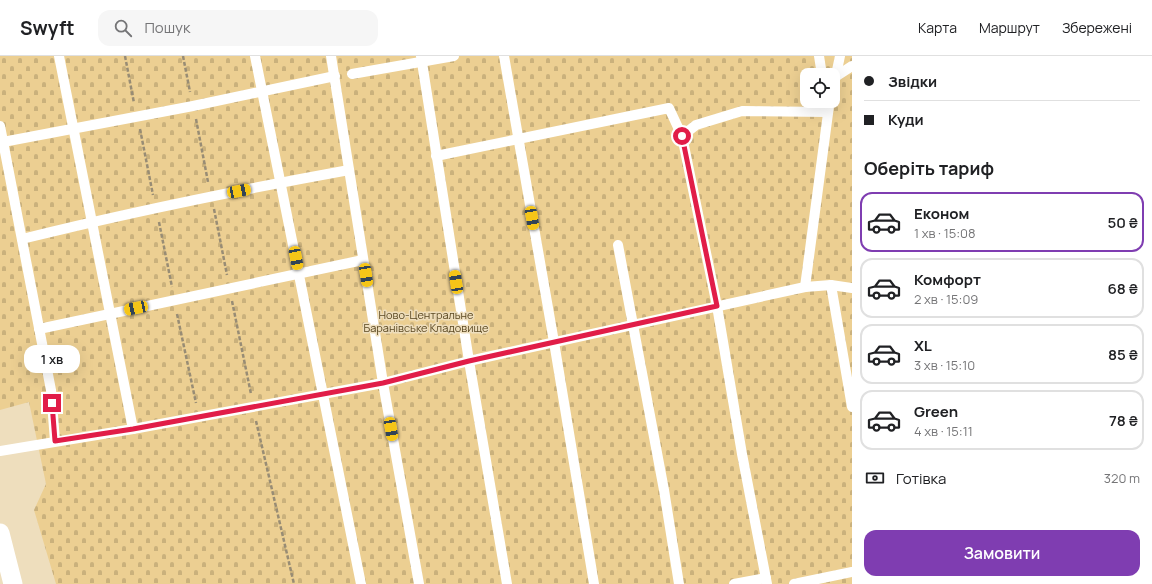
<!DOCTYPE html>
<html lang="uk">
<head>
<meta charset="utf-8">
<style>
	:root { --surface:#fff; --page:#f6f6f6; --text:#202124; --muted:#757577; --line:#e0e0e0; --accent:#7f3db1 }
	body { margin:0; font-family:Manrope,sans-serif; background:var(--page); color:var(--text); height:100vh; display:flex; flex-direction:column; font-size:15px; white-space:nowrap }
	* { box-sizing:border-box; margin:0 }
	p { font-size:13px; color:var(--muted) }
	.icon { flex:none; width:22px; height:22px; fill:none; stroke:currentColor; stroke-width:2; stroke-linecap:round; stroke-linejoin:round }
	.map { position:relative; flex:1; overflow:hidden }
	.details { display:flex; flex-direction:column; background:var(--surface); width:300px }
	.details>* { flex:none }
	.hud { display:grid; align-content:center; height:88px; padding:0 12px; background:var(--surface) }
	.buttons { position:absolute; left:800px; top:12px; display:grid; gap:8px }
	.buttons a { display:grid; place-items:center; width:40px; height:40px; border-radius:8px; background:var(--surface); box-shadow:0 4px 16px #0002; font-size:20px }
	.end { position:absolute; width:18px; height:18px; margin:-9px; border:5px solid #e11d48; background:#fff; box-shadow:0 0 0 2px #fff }
	.from { border-radius:50% }
	.bubble { position:absolute; height:28px; border-radius:12px; background:var(--surface); box-shadow:0 4px 16px #0002; font-size:13px; font-weight:600; line-height:28px; text-align:center }
	.car { position:absolute; width:12px; height:24px; margin:-12px -6px; border-radius:5px; box-shadow:0 0 3px 1px #0007; background:linear-gradient(#f5c518 24%,#345 0 40%,#f5c518 0 76%,#345 0 86%,#f5c518 0) }
	.hud b { display:flex; align-items:center; gap:14px; height:38px; font-size:15px }
	.hud b+b { border-top:1px solid var(--line) }
	.hud i { width:10px; height:10px; background:var(--text) }
	ul { padding:0; list-style:none }
	li { display:flex; align-items:center; gap:12px; height:60px; margin:0 8px 6px; padding:0 4px; border:2px solid var(--line); border-radius:12px }
	li div { flex:1 }
	li b { display:block; font-size:15px }
	li em { font-style:normal; font-weight:600 }
	li.current { border-color:var(--accent) }
	li>.icon { width:36px; height:36px; stroke-width:1.5 }
	h2 { padding:0 12px; font-size:18px; line-height:48px }
	.pay { display:flex; align-items:center; gap:10px; height:44px; padding:0 12px; font-size:15px }
	.pay p { margin-inline-start:auto }
	.button { display:flex; gap:8px; margin-top:auto; padding:8px 12px }
	.button a { flex:1; height:46px; border-radius:12px; background:var(--accent); color:#fff; font-size:16px; font-weight:600; line-height:46px; text-align:center }
	header { display:flex; align-items:center; gap:24px; box-sizing:border-box; height:56px; padding:0 20px; background:var(--surface); border-bottom:1px solid var(--line) }
	header strong { font-size:19px }
	nav { display:flex; gap:22px; margin-inline-start:auto; font-size:14px }
	.search { width:280px; height:36px; background:var(--page); display:flex; align-items:center; gap:10px; box-sizing:border-box; padding:0 14px; border-radius:12px; color:var(--muted); font-size:15px }
	main { display:flex; flex:1; min-height:0 }
	.map>svg:first-child { display:block }
</style>
</head>
<body>
<header>
<strong>Swyft</strong>
<div class="search"><svg class="icon" aria-label="search" viewBox="0 0 24 24"><circle cx="10" cy="10" r="6"/><path d="M15 15l6 6"/></svg>Пошук</div>
<nav><a>Карта</a><a>Маршрут</a><a>Збережені</a></nav>
</header>
<main>
<div class="map">
<svg width="852" height="528" viewBox="0 0 852 528">
	<defs>
		<pattern id="cemetery-stones" width="16" height="16" patternUnits="userSpaceOnUse"><rect width="16" height="16" fill="#eccf92"/><path d="M2 7V4a2 2 0 0 1 4 0v3zM10 15v-3a2 2 0 0 1 4 0v3z" fill="#cab17c"/></pattern>
	</defs>
	<rect width="100%" height="100%" fill="#eedebd"/>
	<path fill="url(#cemetery-stones)" fill-rule="evenodd" d="M0 0H852V528H56L34 454 46 428 29 346 0 354ZM807 19H833V45H807Z"/>
	<g fill="none" stroke-linecap="round" stroke-linejoin="round">
		<g stroke="#988c74" stroke-width="2.5" stroke-dasharray="4 2" stroke-linecap="butt">
			<polyline points="125,0 134,47"/>
			<polyline points="183,0 190,36"/>
			<polyline points="196,63 208,126"/>
			<polyline points="140,73 153,139"/>
			<polyline points="214,153 227,219"/>
			<polyline points="159,166 172,231"/>
			<polyline points="232,245 251,338"/>
			<polyline points="177,258 196,347"/>
			<polyline points="256,365 294,528"/>
		</g>
		<g stroke="#fff" stroke-width="10">
			<polyline points="59,0 133,373"/>
			<polyline points="255,0 361,528"/>
			<polyline points="331,0 383,327 419,528"/>
			<polyline points="421,0 469,305 507,528"/>
			<polyline points="504,0 554,286 594,528"/>
			<polyline points="819,0 822,19"/>
			<polyline points="352,18 454,0"/>
			<polyline points="835,21 852,10"/>
			<polyline points="833,33 840,0"/>
			<polyline points="0,70 51,334 55,385"/>
			<polyline points="3,86 193,50 335,20"/>
			<polyline points="436,100 669,52 682,80"/>
			<path d="M22 183C130 156 239 134 349 114"/>
			<polyline points="618,189 664,434 679,528"/>
			<polyline points="831,229 852,351"/>
			<polyline points="805,231 829,50"/>
			<polyline points="39,273 363,204"/>
			<polyline points="0,395 133,373 383,327 469,305 805,231 831,229 852,232"/>
			<polyline points="734,528 766,522"/>
			<polyline points="767,528 742,398 717,250 682,80 696,69 742,55 828,56 826,45"/>
			<polyline points="794,528 852,516"/>
		</g>
		<polyline stroke="#fff" stroke-width="19" points="0,477 13,528"/>
	</g>
	<g fill="none" stroke-linecap="round" stroke-linejoin="round">
		<polyline stroke="#e11d48" stroke-width="5" points="52,347 55,385 133,373 383,327 469,305 717,250 682,80"/>
	</g>
	<g text-anchor="middle" dominant-baseline="central" stroke-width="3" stroke-linejoin="round" paint-order="stroke">
		<g font-size="11" fill="#5a4821" stroke="#eedebd">
			<text x="426" y="258">Ново-Центральне<tspan x="426" dy="13">Баранівське Кладовище</tspan></text>
		</g>
	</g>
</svg>
<div class="buttons">
<a><svg class="icon" aria-label="locate" viewBox="0 0 24 24"><circle cx="12" cy="12" r="6"/><path d="M12 2v4M12 18v4M2 12h4M18 12h4"/></svg></a>
</div>
<i class="end from" style="left:682px;top:80px"></i>
<i class="end" style="left:52px;top:347px"></i>
<div class="bubble" style="left:24px;top:289px;width:56px">1 хв</div>
<i class="car" style="left:239px;top:135px;rotate:79deg"></i>
<i class="car" style="left:532px;top:162px;rotate:170deg"></i>
<i class="car" style="left:296px;top:202px;rotate:169deg"></i>
<i class="car" style="left:366px;top:219px;rotate:171deg"></i>
<i class="car" style="left:456px;top:226px;rotate:351deg"></i>
<i class="car" style="left:136px;top:252px;rotate:258deg"></i>
<i class="car" style="left:391px;top:373px;rotate:170deg"></i>
</div>
<section class="details">
<div class="hud">
<b><i class="from"></i>Звідки</b>
<b><i></i>Куди</b>
</div>
<h2>Оберіть тариф</h2>
<ul>
<li class="current"><svg class="icon" aria-label="car" viewBox="0 0 24 24"><path d="M5 17H2v-5l4-1 3-4h7l3 4 3 1v5h-3M9 17h6M6 11h13"/><circle cx="7" cy="17" r="2"/><circle cx="17" cy="17" r="2"/></svg><div><b>Економ</b><p>1 хв · 15:08</p></div><em>50 ₴</em></li>
<li><svg class="icon" aria-label="car" viewBox="0 0 24 24"><path d="M5 17H2v-5l4-1 3-4h7l3 4 3 1v5h-3M9 17h6M6 11h13"/><circle cx="7" cy="17" r="2"/><circle cx="17" cy="17" r="2"/></svg><div><b>Комфорт</b><p>2 хв · 15:09</p></div><em>68 ₴</em></li>
<li><svg class="icon" aria-label="car" viewBox="0 0 24 24"><path d="M5 17H2v-5l4-1 3-4h7l3 4 3 1v5h-3M9 17h6M6 11h13"/><circle cx="7" cy="17" r="2"/><circle cx="17" cy="17" r="2"/></svg><div><b>XL</b><p>3 хв · 15:10</p></div><em>85 ₴</em></li>
<li><svg class="icon" aria-label="car" viewBox="0 0 24 24"><path d="M5 17H2v-5l4-1 3-4h7l3 4 3 1v5h-3M9 17h6M6 11h13"/><circle cx="7" cy="17" r="2"/><circle cx="17" cy="17" r="2"/></svg><div><b>Green</b><p>4 хв · 15:11</p></div><em>78 ₴</em></li>
</ul>
<div class="pay"><svg class="icon" aria-label="cash" viewBox="0 0 24 24"><path d="M3 7h18v10H3z"/><circle cx="12" cy="12" r="2"/></svg>Готівка<p>320 m</p></div>
<div class="button"><a>Замовити</a></div>
</section>
</main>
</body>
</html>
